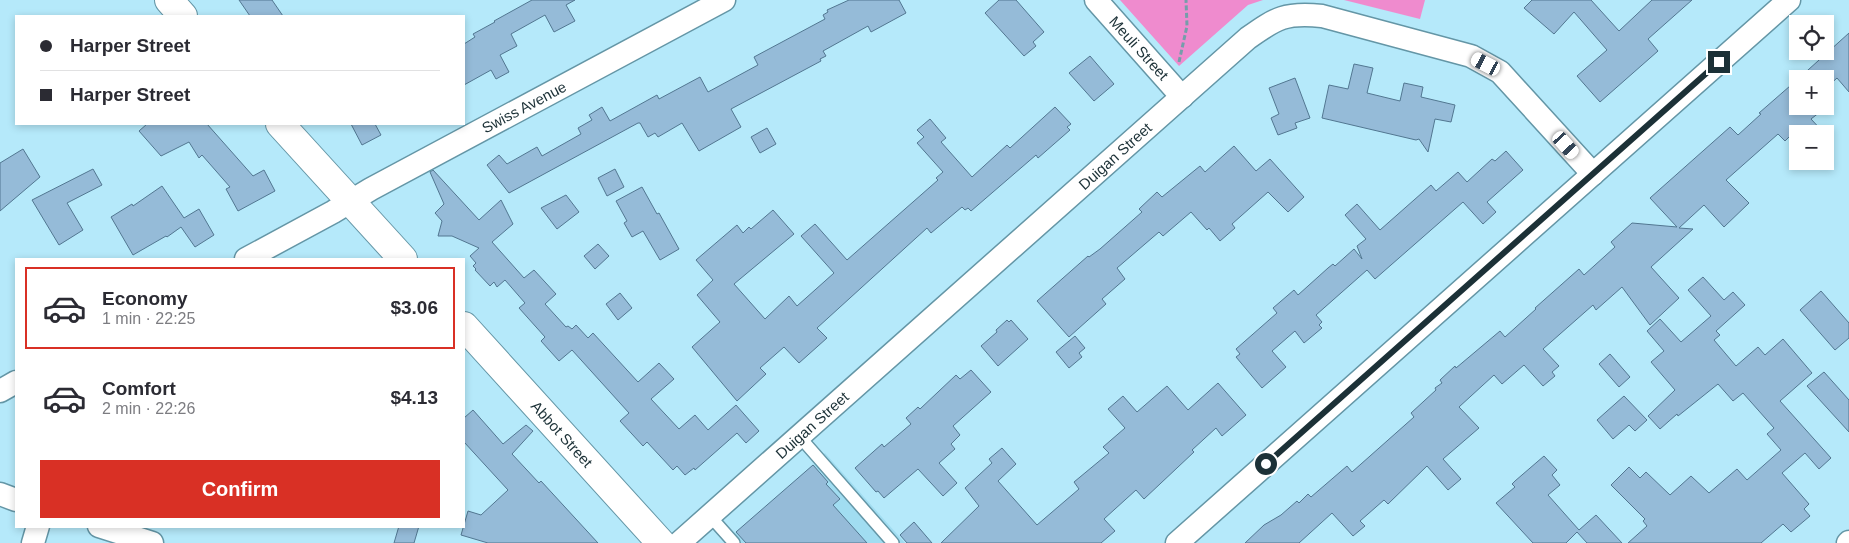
<!DOCTYPE html>
<html lang="en">
<head>
<meta charset="utf-8">
<style>
	:root { --surface:#fff; --page:#f7f7f7; --text:#2b2b33; --muted:#7c7c81; --line:#e1e1e2; --accent:#d93025 }
	body { margin:0; font-family:Helvetica,sans-serif; background:var(--page); color:var(--text); height:100vh; display:flex; flex-direction:column; font-size:19px; white-space:nowrap }
	* { box-sizing:border-box; margin:0 }
	p { font-size:16px; color:var(--muted) }
	.icon { flex:none; width:28px; height:28px; fill:none; stroke:currentColor; stroke-width:2; stroke-linecap:round; stroke-linejoin:round }
	.map { position:relative; flex:1; overflow:hidden }
	.side { position:absolute; left:15px; top:258px; width:450px; height:270px; display:flex; flex-direction:column; background:var(--surface); border-radius:0px; box-shadow:0 2px 8px #0003 }
	.side>* { flex:none }
	.guide { position:absolute; left:15px; top:15px; width:450px; height:110px; border-radius:0px; box-shadow:0 2px 8px #0003; display:grid; align-content:center; height:110px; padding:0 25px; background:var(--surface) }
	.fabs { position:absolute; left:1789px; top:15px; display:grid; gap:10px }
	.fabs a { display:grid; place-items:center; width:45px; height:45px; border-radius:0px; background:var(--surface); box-shadow:0 2px 8px #0003; font-size:25px }
	.end { position:absolute; width:22px; height:22px; margin:-11px; border:6px solid #1c3137; background:#fff; box-shadow:0 0 0 2px #fff }
	.from { border-radius:50% }
	.car { position:absolute; width:15px; height:30px; margin:-15px -8px; border-radius:6px; box-shadow:0 0 4px 1px #0007; background:linear-gradient(#fff 24%,#345 0 40%,#fff 0 76%,#345 0 86%,#fff 0) }
	.guide b { display:flex; align-items:center; gap:18px; height:48px; font-size:19px }
	.guide b+b { border-top:1px solid var(--line) }
	.guide i { width:12px; height:12px; background:var(--text) }
	ul { padding:9px 0 0; list-style:none }
	li { display:flex; align-items:center; gap:15px; height:82px; margin:0 10px 8px; padding:0 15px; border:2px solid transparent; border-radius:0px }
	li div { flex:1 }
	li b { display:block; font-size:19px }
	li em { font-style:normal; font-weight:700 }
	li.on { border-color:var(--accent) }
	li>.icon { width:45px; height:45px; stroke-width:1.5 }
	.action { display:flex; gap:10px; margin-top:auto; padding:10px 25px }
	.action a { flex:1; height:58px; border-radius:0px; background:var(--accent); color:#fff; font-size:20px; font-weight:700; line-height:58px; text-align:center }
	.map>svg:first-child { display:block }
</style>
</head>
<body>
<div class="map">
<svg width="1849" height="543" viewBox="0 0 1849 543">
	<rect width="100%" height="100%" fill="#b5e9fa"/>
	<polygon fill="#a1ddf1" points="825,453 905,543 724,543 813,465"/>
	<g fill="#ef8bce">
		<polygon points="1120,0 1263,0 1248,5 1179,66"/>
		<polygon points="1344,0 1425,0 1420,19"/>
	</g>
	<g fill="#95bbd8" stroke="#527791">
		<polygon points="239,0 272,0 283,16 250,16"/>
		<polygon points="532,0 575,0 566,5 575,21 554,32 545,15 511,34 517,46 500,55 509,72 496,79 491,70 464,85 464,44 475,37 473,34 495,22 494,21"/>
		<polygon points="849,0 899,0 906,13 871,32 868,26 823,51 826,56 820,59 821,61 731,109 741,127 699,151 682,123 658,137 655,133 648,137 640,123 638,123 509,193 487,165 499,155 507,164 537,147 542,156 581,134 578,128 592,120 589,115 602,107 610,121 657,95 659,99 700,77 708,92 758,65 754,57 825,19 823,15 828,12 827,10"/>
		<polygon points="999,0 1016,0 1044,32 1033,42 1036,46 1024,56 985,13"/>
		<polygon points="1532,0 1591,0 1619,31 1652,0 1692,0 1648,39 1658,51 1600,102 1577,76 1607,50 1574,12 1554,34 1524,8"/>
		<polygon points="1849,33 1849,92 1837,78 1825,89 1825,79 1798,79"/>
		<polygon points="1090,56 1114,84 1094,101 1069,73"/>
		<polygon points="1354,64 1373,68 1367,93 1400,101 1404,83 1423,87 1421,97 1455,105 1451,122 1435,119 1428,152 1419,139 1416,140 1322,118 1329,85 1348,89"/>
		<polygon points="1295,78 1310,118 1295,123 1297,128 1278,135 1271,118 1279,114 1269,88"/>
		<polygon points="1798,79 1798,106 1815,106 1820,112 1811,119 1825,134 1798,134 1798,139 1795,141 1790,136 1785,141 1778,134 1726,180 1749,203 1724,227 1704,205 1679,228 1693,229 1651,267 1679,298 1650,325 1622,287 1596,310 1593,305 1543,349 1559,366 1552,372 1555,376 1543,386 1524,365 1502,384 1494,375 1459,407 1479,428 1443,459 1461,479 1448,490 1427,466 1388,504 1384,500 1360,521 1365,526 1353,536 1332,513 1299,543 1245,543 1264,525 1281,515 1297,501 1299,503 1308,494 1311,497 1347,466 1352,472 1414,417 1411,413 1436,390 1435,388 1442,383 1440,380 1455,366 1456,368 1500,331 1505,337 1536,309 1535,308 1579,269 1584,275 1615,247 1611,242 1632,223 1677,227 1650,198 1730,127 1738,135 1761,114 1759,113"/>
		<polygon points="1055,107 1071,124 1067,127 1070,130 1038,158 1036,155 971,211 968,208 965,210 962,207 931,233 927,228 817,328 827,338 799,363 784,347 760,368 766,374 737,401 692,347 720,322 697,295 713,280 696,260 737,225 743,233 749,227 751,229 773,210 794,234 734,284 765,319 789,296 797,306 834,273 801,236 815,224 847,260 938,180 936,178 943,172 917,143 924,137 917,130 930,119 946,138 941,142 972,177 1007,145 1010,148"/>
		<polygon points="147,124 207,124 253,176 264,170 275,191 238,211 226,189 230,187 202,155 199,158 189,142 161,156 139,131"/>
		<polygon points="351,124 375,124 381,135 362,145"/>
		<polygon points="767,128 776,144 760,153 751,137"/>
		<polygon points="1234,146 1256,171 1270,159 1304,197 1288,212 1268,192 1232,224 1235,228 1220,241 1209,228 1207,230 1191,212 1163,236 1159,232 1117,268 1125,279 1102,299 1106,304 1069,337 1037,301 1088,256 1089,257 1100,249 1142,212 1139,209 1157,192 1162,197 1200,166 1205,172"/>
		<polygon points="23,149 40,177 0,211 0,163"/>
		<polygon points="1506,151 1523,170 1487,202 1496,212 1483,224 1463,202 1375,279 1367,270 1316,315 1322,322 1319,325 1322,328 1304,343 1295,331 1272,351 1286,367 1262,388 1236,357 1240,354 1236,349 1277,313 1273,308 1294,290 1298,295 1328,268 1333,264 1335,266 1354,249 1362,259 1357,246 1366,239 1345,215 1357,204 1380,230 1431,185 1436,191 1458,172 1467,182 1492,159 1495,161"/>
		<polygon points="93,169 102,185 67,203 83,230 59,245 32,200"/>
		<polygon points="615,169 624,187 607,196 598,178"/>
		<polygon points="433,170 479,220 501,200 513,224 492,242 524,278 534,270 556,294 545,304 566,327 568,326 572,329 576,325 588,338 593,333 638,382 659,363 674,379 651,399 679,429 695,415 708,430 736,405 759,431 746,443 737,433 695,470 694,468 685,475 677,466 673,470 647,442 643,446 620,421 629,413 572,350 559,361 541,341 545,337 519,308 525,303 505,280 497,287 494,282 490,286 475,270 476,269 473,266 476,263 470,256 479,248 452,236 438,236 442,221 435,213 444,204 430,172"/>
		<polygon points="162,186 184,218 199,209 214,235 195,247 181,227 167,237 166,236 133,255 111,217 132,204 133,206"/>
		<polygon points="642,187 657,214 659,213 679,249 660,260 643,231 632,237 624,223 627,221 616,201"/>
		<polygon points="566,195 579,212 557,229 541,208"/>
		<polygon points="598,244 609,256 595,269 584,256"/>
		<polygon points="1703,277 1724,300 1733,292 1745,305 1716,331 1720,335 1714,340 1736,366 1758,347 1765,355 1783,339 1812,373 1780,401 1831,458 1819,469 1805,453 1782,473 1809,504 1804,509 1810,516 1791,532 1783,524 1761,543 1628,543 1647,526 1643,521 1645,519 1611,485 1629,467 1640,478 1646,472 1670,495 1691,476 1709,493 1737,469 1747,480 1781,450 1767,434 1774,428 1743,393 1733,401 1718,384 1678,416 1677,414 1660,429 1648,416 1675,390 1651,362 1664,351 1647,331 1660,319 1681,342 1711,316 1688,290"/>
		<polygon points="1821,291 1849,323 1849,338 1835,350 1800,310"/>
		<polygon points="620,293 632,308 618,320 606,304"/>
		<polygon points="1007,320 1009,322 1011,320 1028,339 998,366 981,346 997,332 996,330"/>
		<polygon points="1075,336 1085,348 1079,353 1082,357 1069,368 1056,352"/>
		<polygon points="1610,354 1630,377 1619,387 1599,364"/>
		<polygon points="971,370 991,392 953,426 960,435 951,444 955,449 939,463 957,483 943,496 918,469 884,498 878,491 876,492 855,468 882,444 884,447 911,424 906,418 918,407 920,409 956,375 960,379"/>
		<polygon points="1824,372 1849,400 1849,432 1807,386"/>
		<polygon points="1218,383 1246,415 1222,436 1216,428 1192,450 1194,452 1144,499 1136,490 1104,519 1115,531 1101,543 941,543 979,506 965,488 992,463 989,459 1002,448 1016,464 998,481 1037,525 1079,489 1074,482 1109,453 1103,447 1125,428 1108,409 1123,396 1137,412 1167,386 1188,410"/>
		<polygon points="1624,396 1647,420 1635,431 1629,425 1613,439 1597,420"/>
		<polygon points="473,410 503,444 526,425 533,431 512,454 539,483 541,481 598,543 488,543 461,535 468,511 481,515 508,490 464,442 464,418"/>
		<polygon points="1544,456 1557,470 1552,475 1560,485 1548,495 1579,530 1596,515 1622,543 1587,543 1577,532 1566,543 1533,543 1496,503 1515,487 1512,484 1515,481"/>
		<polygon points="813,465 828,482 826,484 840,499 833,505 867,543 746,543 736,532"/>
		<polygon points="914,522 932,543 907,543 900,535"/>
		<polygon points="399,526 419,526 414,543 394,543"/>
	</g>
	<g fill="none" stroke-linecap="round" stroke-linejoin="round">
		<g stroke="#6496a6" stroke-width="14">
			<g id="service">
				<polyline points="799,436 893,543"/>
				<polyline points="710,516 734,543"/>
			</g>
		</g>
		<g stroke="#6496a6" stroke-width="25">
			<g id="minor">
				<polyline points="1096,0 1182,97"/>
				<polyline points="246,259 333,212 371,189 724,0"/>
				<polyline points="0,391 16,382"/>
				<polyline points="0,494 16,500"/>
				<polyline points="99,526 152,543"/>
				<polyline points="33,543 38,526"/>
				<path d="M679 543 1248 38C1276 18 1286 12 1322 16L1471 56 1500 72 1593 174"/>
				<polyline points="1177,543 1789,0"/>
				<polyline points="1848,543 1849,542"/>
			</g>
		</g>
		<g stroke="#6496a6" stroke-width="30">
			<g id="tertiary">
				<polyline points="169,0 183,16"/>
				<polyline points="280,124 403,259"/>
				<polyline points="464,326 661,543"/>
			</g>
		</g>
		<polyline stroke="#769daa" stroke-width="3" stroke-dasharray="5 2.5" stroke-linecap="butt" points="1179,62 1187,26 1186,0"/>
		<use href="#service" stroke="#fff" stroke-width="11"/>
		<use href="#minor" stroke="#fff" stroke-width="22"/>
		<use href="#tertiary" stroke="#fff" stroke-width="28"/>
	</g>
	<g fill="none" stroke-linecap="round" stroke-linejoin="round">
		<polyline stroke="#1c3137" stroke-width="6" points="1266,464 1719,62"/>
	</g>
	<g text-anchor="middle" dominant-baseline="central" stroke-width="4" stroke-linejoin="round" paint-order="stroke">
		<g font-size="15" fill="#1c3137" stroke="#fff">
			<text transform="translate(1139 48) rotate(48)">Meuli Street</text>
			<text transform="translate(524 107) rotate(-28)">Swiss Avenue</text>
			<text transform="translate(1115 156) rotate(-42)">Duigan Street</text>
			<text transform="translate(812 425) rotate(-42)">Duigan Street</text>
			<text transform="translate(562 434) rotate(48)">Abbot Street</text>
		</g>
	</g>
</svg>
<div class="fabs">
<a><svg class="icon" aria-label="locate" viewBox="0 0 24 24"><circle cx="12" cy="12" r="6"/><path d="M12 2v4M12 18v4M2 12h4M18 12h4"/></svg></a>
<a>+</a>
<a>−</a>
</div>
<i class="end from" style="left:1266px;top:464px"></i>
<i class="end" style="left:1719px;top:62px"></i>
<i class="car" style="left:1486px;top:64px;rotate:297deg"></i>
<i class="car" style="left:1566px;top:145px;rotate:138deg"></i>
<div class="guide">
<b><i class="from"></i>Harper Street</b>
<b><i></i>Harper Street</b>
</div>
<section class="side">
<ul>
<li class="on"><svg class="icon" aria-label="car" viewBox="0 0 24 24"><path d="M5 17H2v-5l4-1 3-4h7l3 4 3 1v5h-3M9 17h6M6 11h13"/><circle cx="7" cy="17" r="2"/><circle cx="17" cy="17" r="2"/></svg><div><b>Economy</b><p>1 min · 22:25</p></div><em>$3.06</em></li>
<li><svg class="icon" aria-label="car" viewBox="0 0 24 24"><path d="M5 17H2v-5l4-1 3-4h7l3 4 3 1v5h-3M9 17h6M6 11h13"/><circle cx="7" cy="17" r="2"/><circle cx="17" cy="17" r="2"/></svg><div><b>Comfort</b><p>2 min · 22:26</p></div><em>$4.13</em></li>
</ul>
<div class="action"><a>Confirm</a></div>
</section>
</div>
</body>
</html>
